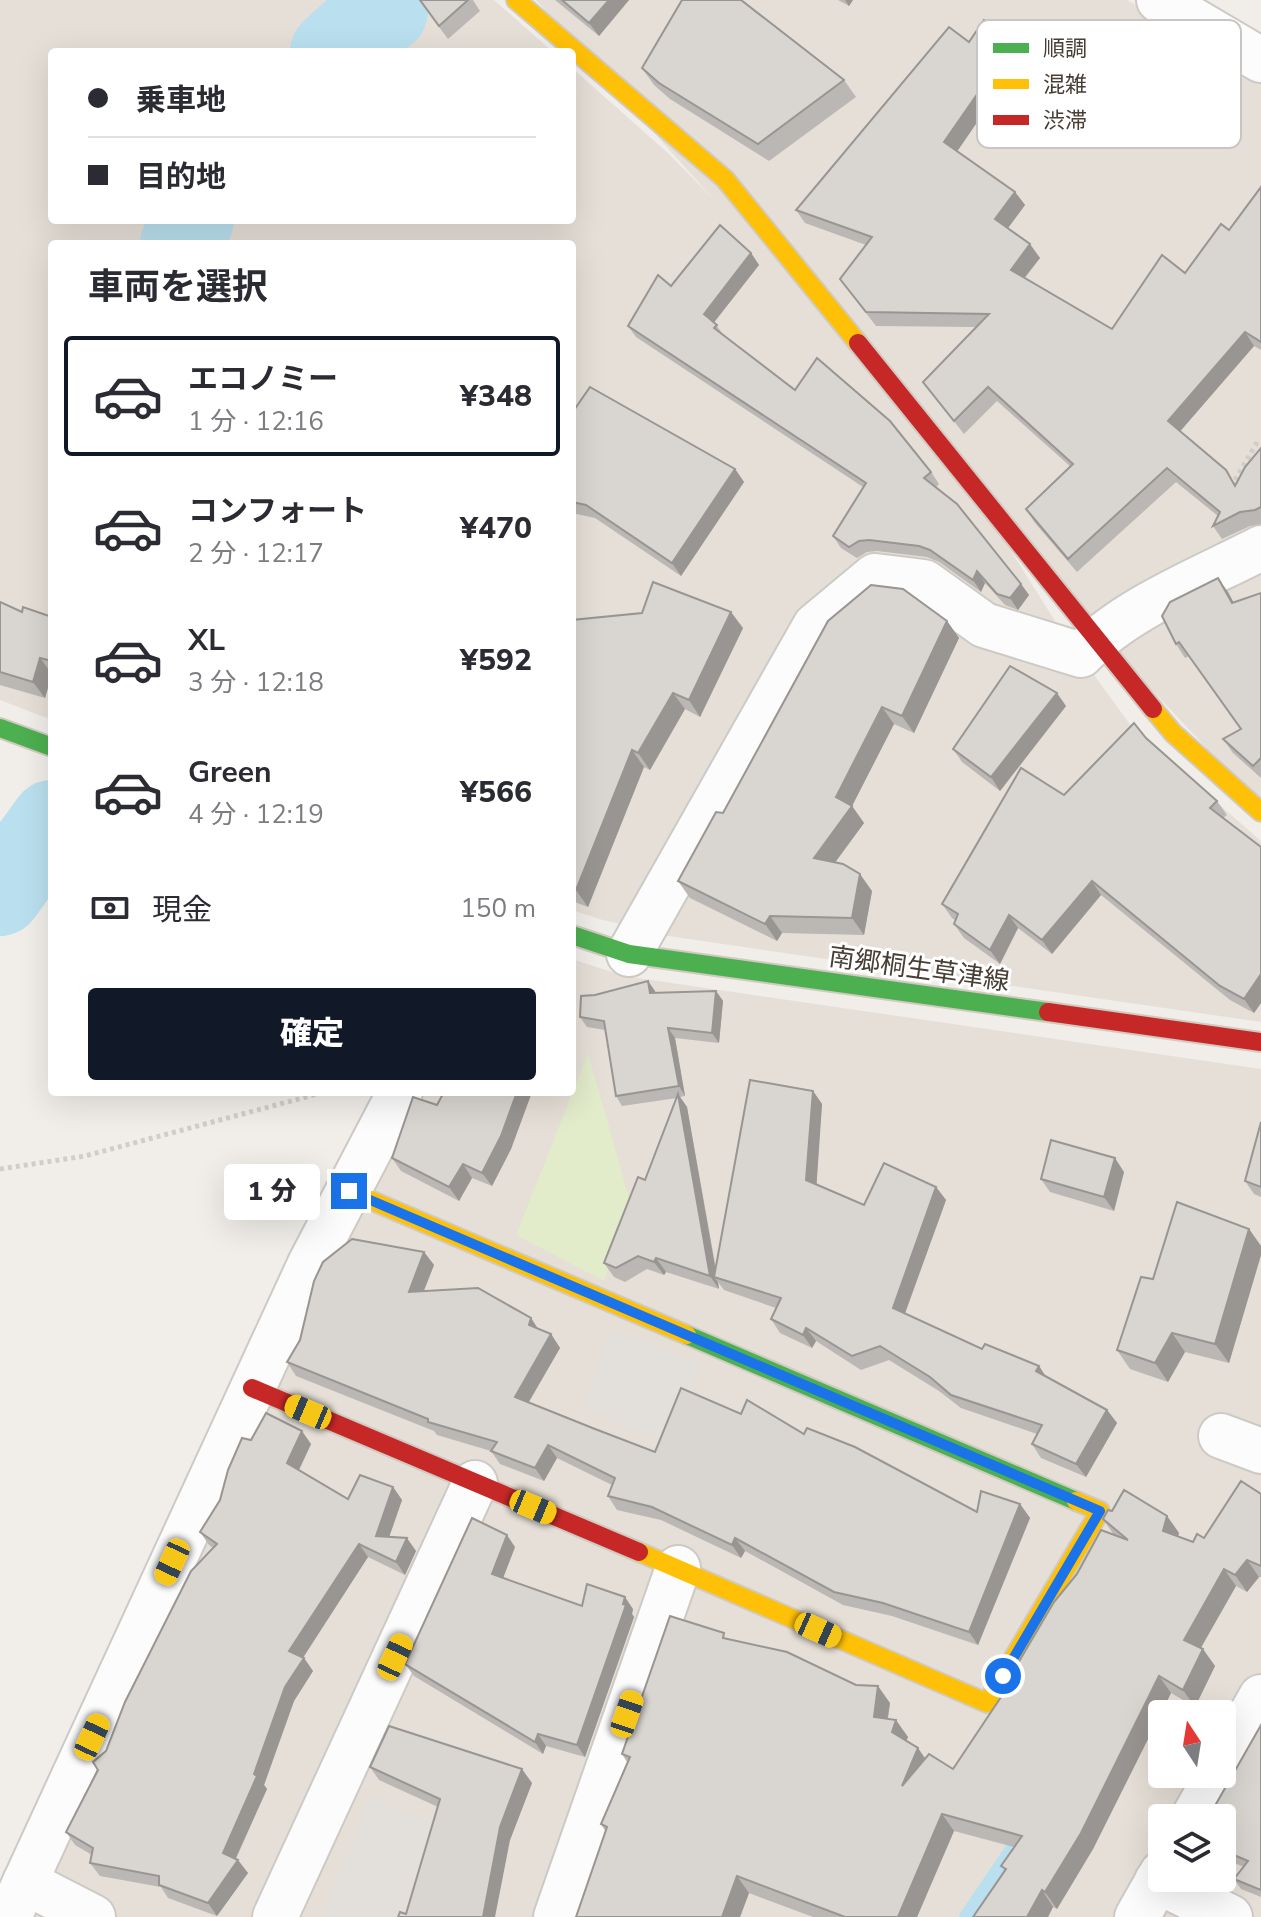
<!DOCTYPE html>
<html lang="ja">
<head>
<meta charset="utf-8">
<style>
	:root { --surface:#fff; --page:#f7f7f7; --text:#2b2b33; --muted:#7c7c81; --line:#e1e1e2; --accent:#111827 }
	body { margin:0; font-family:"Nunito Sans","Noto Sans JP",sans-serif; background:var(--page); color:var(--text); height:100vh; display:flex; flex-direction:column; font-size:30px; white-space:nowrap }
	* { box-sizing:border-box; margin:0 }
	p { font-size:26px; color:var(--muted) }
	.icon { flex:none; width:44px; height:44px; fill:none; stroke:currentColor; stroke-width:2; stroke-linecap:round; stroke-linejoin:round }
	.map { position:relative; flex:1; overflow:hidden }
	.panel { position:absolute; left:48px; top:240px; width:528px; height:856px; display:flex; flex-direction:column; background:var(--surface); border-radius:8px; box-shadow:0 8px 32px #0002 }
	.panel>* { flex:none }
	.top-card { position:absolute; left:48px; top:48px; width:528px; height:176px; border-radius:8px; box-shadow:0 8px 32px #0002; display:grid; align-content:center; height:176px; padding:0 40px; background:var(--surface) }
	.needle { width:52px; rotate:348deg }
	.fabs { position:absolute; left:1148px; top:1700px; display:grid; gap:16px }
	.fabs a { display:grid; place-items:center; width:88px; height:88px; border-radius:8px; background:var(--surface); box-shadow:0 8px 32px #0002; font-size:40px }
	.end { position:absolute; width:36px; height:36px; margin:-18px; border:10px solid #1a73e8; background:#fff; box-shadow:0 0 0 4px #fff }
	.from { border-radius:50% }
	.bubble { position:absolute; height:56px; border-radius:8px; background:var(--surface); box-shadow:0 8px 32px #0002; font-size:26px; font-weight:800; line-height:56px; text-align:center }
	.car { position:absolute; width:24px; height:48px; margin:-24px -12px; border-radius:10px; box-shadow:0 0 6px 2px #0007; background:linear-gradient(#f5c518 24%,#345 0 40%,#f5c518 0 76%,#345 0 86%,#f5c518 0) }
	.top-card b { display:flex; align-items:center; gap:28px; height:76px; font-size:30px }
	.top-card b+b { border-top:2px solid var(--line) }
	.top-card i { width:20px; height:20px; background:var(--text) }
	ul { padding:0; list-style:none }
	li { display:flex; align-items:center; gap:24px; height:120px; margin:0 16px 12px; padding:0 24px; border:4px solid transparent; border-radius:8px }
	li div { flex:1 }
	li b { display:block; font-size:30px }
	li em { font-style:normal; font-weight:800 }
	li.selected { border-color:var(--accent) }
	li>.icon { width:72px; height:72px; stroke-width:1.5 }
	h2 { padding:0 40px; font-size:36px; line-height:96px }
	.pay { display:flex; align-items:center; gap:20px; height:88px; padding:0 40px; font-size:30px }
	.pay p { margin-inline-start:auto }
	.button { display:flex; gap:16px; margin-top:auto; padding:16px 40px }
	.button a { flex:1; height:92px; border-radius:8px; background:var(--accent); color:#fff; font-size:32px; font-weight:800; line-height:92px; text-align:center }
	.map>svg:first-child { display:block }
</style>
</head>
<body>
<div class="map">
<svg width="1261" height="1917" viewBox="0 0 1261 1917">
	<rect width="100%" height="100%" fill="#f1eeea"/>
	<g fill="#e5dfd7" fill-rule="evenodd">
		<polygon points="0,0 494,0 553,52 52,52 52,220 572,220 572,68 669,154 924,413 1055,621 1134,730 1261,841 1261,1022 668,936 599,919 572,910 572,244 52,244 52,720 0,700"/>
		<polygon points="536,0 1127,0 1261,79 1261,806 1121,657"/>
		<path d="M572 959 624 976 1261 1069V1917H26L171 1600 417 1092H572ZM1162 1714H1222V1774H1162ZM1162 1818H1222V1878H1162Z"/>
	</g>
	<polygon fill="#e2ebca" points="588,1053 630,1201 604,1281 516,1235"/>
	<g fill="#e3dfdb">
		<polygon points="612,1331 702,1366 667,1444 582,1407"/>
		<polygon points="371,1796 433,1824 400,1917 322,1917"/>
	</g>
	<g fill="none" stroke-linecap="round" stroke-linejoin="round">
		<polyline stroke="#bae0ef" stroke-width="14" points="966,1917 1023,1833"/>
		<g stroke="#bae0ef" stroke-width="84">
			<polyline points="332,52 355,31 386,11"/>
			<polyline points="182,244 192,220"/>
			<polyline points="0,894 52,822"/>
		</g>
		<g stroke="#cdcac6" stroke-width="48">
			<g id="street">
				<polyline points="1159,0 1261,60"/>
				<path d="M629 954 815 626 875 576 924 582 984 625 1081 655C1126 608 1203 578 1261 548"/>
				<polyline points="1221,1436 1261,1451"/>
				<polyline points="1222,1766 1261,1697"/>
				<polyline points="1193,1818 1218,1774"/>
				<polyline points="1157,1881 1230,1917"/>
				<polyline points="25,1882 93,1917"/>
				<polyline points="9,1917 310,1264 400,1092"/>
				<polyline points="275,1917 475,1483"/>
				<polyline points="556,1917 678,1568"/>
				<polyline points="1137,1917 1162,1873"/>
			</g>
		</g>
		<g stroke="#d0cac1" stroke-width="22">
			<g id="fast">
				<polyline points="0,728 52,747"/>
				<polyline points="572,935 629,954 1048,1012"/>
				<polyline points="687,1335 1076,1501"/>
			</g>
		</g>
		<g stroke="#d0cac1" stroke-width="22">
			<g id="slow">
				<polyline points="516,0 725,179 858,343"/>
				<polyline points="1153,709 1173,733 1261,812"/>
				<polyline points="349,1191 687,1335"/>
				<polyline points="639,1552 987,1703 1100,1511 1076,1501"/>
			</g>
		</g>
		<g stroke="#d0cac1" stroke-width="22">
			<g id="jam">
				<polyline points="858,343 1153,709"/>
				<polyline points="1048,1012 1261,1042"/>
				<polyline points="252,1388 639,1552"/>
			</g>
		</g>
		<g stroke="#d1ceca" stroke-width="5" stroke-dasharray="4 4" stroke-linecap="butt">
			<polyline points="1231,487 1259,439"/>
			<polyline points="0,1169 85,1156 325,1092"/>
		</g>
		<use href="#street" stroke="#fdfcfc" stroke-width="44"/>
		<use href="#fast" stroke="#4caf50" stroke-width="18"/>
		<use href="#slow" stroke="#ffc107" stroke-width="18"/>
		<use href="#jam" stroke="#c62828" stroke-width="18"/>
	</g>
	<g fill="#bbb7b4">
		<polygon points="419,0 473,0 480,11 448,39"/>
		<polygon points="555,0 629,0 599,36"/>
		<polygon points="838,0 853,0 849,6"/>
		<polygon points="969,42 1012,44 1022,57 957,151 1015,192 1025,205 1008,228 1040,258 1025,278 1112,329 1185,273 1229,230 1261,187 1261,350 1254,346 1180,431 1236,484 1261,448 1261,524 1250,526 1222,539 1213,526 1218,516 1176,482 1077,572 1035,523 1026,509 1071,467 997,401 964,434 923,382 976,327 876,326 840,279 866,245 805,223 796,210"/>
		<polygon points="642,68 844,80 856,97 769,161 670,99 654,85"/>
		<polygon points="751,253 759,265 714,322 725,337 795,390 931,472 939,484 936,487 1021,584 1029,595 1018,610 1005,605 985,583 981,592 939,562 927,557 877,551 867,552 857,558 841,548 833,536 863,487 636,337 628,326 671,286"/>
		<polygon points="572,413 735,469 744,482 681,576 595,518 572,513"/>
		<polygon points="1228,592 1234,603 1261,593 1261,778 1233,753 1223,739 1241,729 1189,656 1185,658 1176,644"/>
		<polygon points="0,602 22,612 52,617 52,675 45,698 0,685"/>
		<polygon points="572,620 743,628 700,717 685,709 650,770 644,767 588,907 572,901"/>
		<polygon points="947,621 959,638 914,733 894,724 852,806 864,823 835,862 872,891 864,935 782,933 777,941 690,898 678,881 723,813"/>
		<polygon points="1066,706 1000,791 962,762 953,749"/>
		<polygon points="1146,738 1217,801 1227,815 1223,818 1261,847 1261,1003 1254,1013 1230,1000 1101,895 1052,954 1018,928 1000,964 964,938 954,924 955,920 952,918 942,904 1064,795"/>
		<polygon points="648,981 656,993 716,991 723,1001 719,1043 675,1038 685,1096 680,1097 687,1107 716,1269 813,1091 822,1104 816,1184 864,1205 936,1187 946,1200 905,1314 982,1349 1039,1366 1046,1377 1107,1410 1117,1423 1086,1477 1041,1458 1032,1444 1037,1434 961,1408 939,1391 889,1360 861,1370 816,1341 812,1348 780,1333 771,1319 776,1308 724,1290 718,1282 719,1289 666,1272 664,1275 647,1269 625,1282 614,1277 604,1263 645,1180 677,1098 622,1106 616,1096 605,1030 587,1027 580,1017 595,995"/>
		<polygon points="444,1092 532,1092 511,1149 492,1186 472,1178 459,1201 401,1171 392,1158 437,1105"/>
		<polygon points="1261,1122 1261,1197 1254,1194 1245,1181"/>
		<polygon points="1124,1172 1114,1211 1050,1192 1041,1179"/>
		<polygon points="1249,1229 1261,1246 1261,1255 1229,1363 1185,1352 1168,1382 1130,1369 1117,1350 1153,1279"/>
		<polygon points="424,1252 434,1265 424,1291 531,1318 538,1329 551,1334 560,1348 529,1402 655,1452 741,1414 804,1434 977,1512 1020,1504 1030,1518 978,1645 892,1616 843,1605 745,1551 741,1558 661,1520 617,1510 608,1496 612,1485 557,1458 544,1481 500,1464 491,1451 437,1435 434,1431 296,1376 287,1362"/>
		<polygon points="251,1440 311,1444 299,1470 348,1499 393,1487 402,1500 389,1537 416,1551 405,1575 368,1557 303,1657 313,1671 294,1701 264,1785 267,1789 236,1859 248,1873 217,1916 168,1898 161,1887 100,1876 90,1863 92,1855 75,1845 66,1832 106,1751 213,1548 209,1545 200,1532 220,1500"/>
		<polygon points="1261,1494 1261,1577 1259,1577 1247,1592 1236,1586 1201,1648 1215,1666 1195,1707 1171,1693 1093,1849 1057,1909 1053,1907 1048,1917 973,1917 1004,1870 1001,1866 1014,1847 954,1831 917,1917 813,1917 749,1893 740,1917 576,1917 606,1832 601,1824 627,1762 622,1754 729,1639 890,1703 888,1719 908,1737 906,1741 925,1758 953,1769 1006,1689 1004,1687 1114,1535 1103,1519 1112,1511 1167,1516 1179,1533 1178,1537 1193,1542 1204,1538"/>
		<polygon points="515,1547 503,1578 582,1606 633,1609 632,1614 634,1617 585,1757 546,1746 543,1754 414,1676 405,1664"/>
		<polygon points="1261,1725 1261,1897 1241,1889 1234,1879 1244,1867 1222,1858 1222,1818"/>
		<polygon points="370,1767 532,1783 510,1840 379,1780"/>
	</g>
	<g fill="#989592">
		<polygon points="609,0 629,0 599,36 589,23"/>
		<polygon points="845,0 853,0 849,6"/>
		<polygon points="1012,44 1022,57 954,156 944,142"/>
		<polygon points="1015,192 1025,205 1005,232 995,219"/>
		<polygon points="1030,244 1040,258 1020,283 1011,270"/>
		<polygon points="751,253 759,265 712,325 704,314"/>
		<polygon points="1245,332 1254,346 1177,435 1168,421"/>
		<polygon points="735,469 744,482 681,576 672,563"/>
		<polygon points="977,571 985,583 981,592 973,580"/>
		<polygon points="1218,578 1228,592 1241,617 1232,603"/>
		<polygon points="1021,584 1029,595 1018,610 1010,598"/>
		<polygon points="731,612 743,628 700,717 689,700"/>
		<polygon points="947,621 959,638 914,733 902,716"/>
		<polygon points="40,658 52,674 45,698 33,682"/>
		<polygon points="673,693 685,709 650,770 638,753"/>
		<polygon points="1057,693 1066,706 1000,791 991,777"/>
		<polygon points="882,707 894,724 852,806 864,823 826,875 814,858 836,797"/>
		<polygon points="632,750 644,767 588,907 576,890"/>
		<polygon points="860,874 872,891 864,935 852,918"/>
		<polygon points="1092,881 1101,895 1052,954 1042,940"/>
		<polygon points="1009,915 1018,928 1000,964 990,950"/>
		<polygon points="770,916 782,933 777,941 765,924"/>
		<polygon points="1261,974 1261,1003 1254,1013 1244,999"/>
		<polygon points="648,981 655,991 657,1003 650,993"/>
		<polygon points="716,991 723,1001 719,1043 712,1033"/>
		<polygon points="668,1028 675,1038 685,1096 679,1086"/>
		<polygon points="813,1091 822,1104 816,1193 806,1180"/>
		<polygon points="517,1092 532,1092 511,1149 492,1186 482,1173"/>
		<polygon points="678,1094 687,1107 717,1278 714,1277 718,1282 719,1289 710,1276"/>
		<polygon points="1115,1158 1124,1172 1114,1211 1104,1197"/>
		<polygon points="463,1164 472,1178 459,1201 449,1187"/>
		<polygon points="936,1187 946,1200 902,1321 893,1308"/>
		<polygon points="1249,1229 1261,1246 1261,1255 1229,1363 1215,1344"/>
		<polygon points="424,1252 434,1265 418,1305 409,1292"/>
		<polygon points="656,1258 666,1272 664,1275 654,1262"/>
		<polygon points="531,1318 540,1332 529,1325"/>
		<polygon points="806,1328 816,1341 812,1348 803,1335"/>
		<polygon points="1172,1333 1185,1352 1168,1382 1155,1363"/>
		<polygon points="551,1334 560,1348 524,1410 515,1397"/>
		<polygon points="1039,1366 1048,1380 1036,1371"/>
		<polygon points="1107,1410 1117,1423 1086,1477 1076,1464"/>
		<polygon points="302,1431 311,1444 296,1476 287,1463"/>
		<polygon points="548,1445 557,1458 544,1481 535,1468"/>
		<polygon points="393,1487 402,1500 385,1549 376,1536"/>
		<polygon points="1020,1504 1030,1518 978,1645 969,1632"/>
		<polygon points="1167,1516 1179,1533 1174,1547 1163,1531"/>
		<polygon points="507,1535 515,1547 500,1586 492,1574"/>
		<polygon points="407,1538 416,1551 405,1575 396,1562"/>
		<polygon points="735,1538 745,1551 741,1558 732,1545"/>
		<polygon points="359,1544 368,1557 299,1664 289,1651"/>
		<polygon points="1247,1560 1259,1577 1247,1592 1235,1575"/>
		<polygon points="1224,1569 1236,1586 1196,1656 1184,1640"/>
		<polygon points="625,1597 633,1609 632,1614 634,1617 585,1757 577,1745"/>
		<polygon points="1203,1649 1215,1666 1195,1707 1183,1690"/>
		<polygon points="304,1658 313,1671 294,1701 264,1785 267,1789 232,1866 223,1853 254,1774 285,1687"/>
		<polygon points="1159,1676 1171,1693 1093,1849 1057,1909 1045,1892"/>
		<polygon points="878,1686 890,1703 885,1734 874,1717"/>
		<polygon points="896,1720 908,1737 903,1748 892,1732"/>
		<polygon points="538,1734 546,1746 543,1754 535,1742"/>
		<polygon points="918,1748 929,1764 902,1786"/>
		<polygon points="522,1769 532,1783 510,1840 495,1917 483,1917 500,1827"/>
		<polygon points="942,1814 954,1831 917,1917 898,1917"/>
		<polygon points="238,1860 248,1873 217,1916 208,1903"/>
		<polygon points="737,1876 749,1893 740,1917 722,1917"/>
		<polygon points="1042,1890 1053,1907 1048,1917 1027,1917"/>
	</g>
	<g fill="#d9d5d1" stroke="#989592" stroke-width="2">
		<polygon points="420,0 468,0 439,26"/>
		<polygon points="562,0 609,0 589,23"/>
		<polygon points="682,0 741,0 844,80 758,144 659,83 642,68"/>
		<polygon points="984,20 1012,44 944,142 1015,192 995,219 1030,244 1011,270 1112,329 1162,255 1185,273 1221,224 1229,230 1261,187 1261,342 1245,332 1168,421 1226,470 1235,486 1245,467 1261,448 1261,507 1255,510 1240,512 1213,526 1220,512 1167,468 1068,559 1026,509 1073,464 988,387 954,421 923,382 989,314 866,312 840,279 872,237 796,210 949,27 969,42"/>
		<polygon points="720,225 751,253 704,314 717,325 714,328 795,390 817,358 890,421 931,472 924,478 957,504 1021,584 1010,598 997,594 977,571 973,580 930,550 919,546 869,540 859,541 849,547 833,536 866,483 628,326 658,275 671,286"/>
		<polygon points="590,387 735,469 672,563 586,505 572,502 572,413"/>
		<polygon points="1218,578 1232,603 1261,593 1261,758 1253,766 1223,739 1241,729 1179,642 1176,644 1162,616 1170,602"/>
		<polygon points="653,582 731,612 689,700 673,693 638,753 632,750 576,890 572,889 572,620 642,613"/>
		<polygon points="871,585 903,589 947,621 902,716 882,707 836,797 852,806 814,858 843,864 860,874 852,918 770,916 765,924 678,881 716,812 723,813 828,621"/>
		<polygon points="0,602 22,612 23,607 52,617 52,661 40,658 33,682 0,672"/>
		<polygon points="1010,666 1057,693 991,777 953,749"/>
		<polygon points="1134,723 1146,738 1217,801 1210,808 1261,847 1261,974 1244,999 1220,986 1092,881 1042,940 1009,915 990,950 954,924 958,914 942,904 1021,768 1064,795"/>
		<polygon points="648,981 650,993 716,991 712,1033 668,1028 679,1086 616,1096 604,1021 580,1017 581,996 595,995"/>
		<polygon points="750,1080 813,1091 806,1180 864,1205 884,1163 936,1187 893,1308 982,1349 985,1344 1039,1366 1036,1371 1107,1410 1076,1464 1032,1444 1042,1425 951,1395 930,1377 880,1346 852,1356 806,1328 803,1335 771,1319 781,1298 714,1277"/>
		<polygon points="444,1092 517,1092 501,1136 482,1173 463,1164 449,1187 392,1158 413,1097 437,1105"/>
		<polygon points="678,1094 710,1276 656,1258 654,1262 638,1256 616,1268 604,1263 638,1177 645,1180"/>
		<polygon points="1261,1122 1261,1187 1245,1181"/>
		<polygon points="1051,1140 1115,1158 1104,1197 1041,1179"/>
		<polygon points="1177,1202 1249,1229 1215,1344 1172,1333 1155,1363 1117,1350 1141,1277 1153,1279"/>
		<polygon points="352,1239 424,1252 409,1292 478,1288 531,1318 529,1325 551,1334 515,1397 595,1429 655,1452 681,1388 741,1414 747,1400 804,1434 807,1428 855,1447 977,1512 981,1491 1020,1504 969,1632 883,1603 834,1592 735,1538 732,1545 652,1507 608,1496 615,1478 548,1445 535,1468 491,1451 497,1442 428,1422 428,1419 287,1362 300,1340 314,1281 323,1262"/>
		<polygon points="266,1413 302,1431 287,1463 348,1499 360,1475 393,1487 376,1536 407,1538 396,1562 359,1544 289,1651 304,1658 285,1687 254,1774 257,1776 223,1853 238,1860 208,1903 159,1885 159,1876 90,1863 93,1848 66,1832 98,1770 93,1762 106,1751 125,1702 191,1571 217,1544 200,1532 220,1500 228,1470 242,1438 251,1440"/>
		<polygon points="1241,1481 1261,1494 1261,1566 1247,1560 1235,1575 1224,1569 1184,1640 1203,1649 1183,1690 1159,1676 1081,1833 1045,1892 1042,1890 1027,1917 973,1917 1006,1869 1001,1866 1022,1836 942,1814 898,1917 845,1917 737,1876 722,1917 576,1917 607,1827 601,1824 630,1757 622,1754 670,1616 724,1633 723,1638 787,1652 856,1685 878,1686 874,1717 896,1720 892,1732 918,1748 902,1786 929,1754 953,1769 1007,1688 1004,1687 1054,1602 1077,1574 1101,1530 1128,1540 1103,1519 1108,1510 1112,1511 1124,1490 1167,1516 1163,1531 1193,1542 1197,1534 1204,1538"/>
		<polygon points="472,1518 507,1535 492,1574 582,1606 587,1584 625,1597 623,1604 626,1605 577,1745 538,1734 535,1742 405,1664"/>
		<polygon points="1261,1725 1261,1890 1234,1879 1248,1861 1222,1850 1222,1818 1208,1818"/>
		<polygon points="389,1726 522,1769 500,1827 483,1917 398,1917 400,1912 406,1914 440,1799 370,1767"/>
	</g>
	<g fill="none" stroke-linecap="round" stroke-linejoin="round">
		<polyline stroke="#1a73e8" stroke-width="10" points="349,1191 1100,1511 1003,1676"/>
	</g>
	<g text-anchor="middle" dominant-baseline="central" stroke-width="6" stroke-linejoin="round" paint-order="stroke">
		<g font-size="26" fill="#473e36" stroke="#fff">
			<text transform="translate(919 969) rotate(8)">南郷桐生草津線</text>
		</g>
	</g>
	<rect x="977" y="20" width="264" height="128" rx="12" fill="#fff" stroke="#c8c5c3" stroke-width="2"/>
	<rect x="993" y="43" width="36" height="10" fill="#4caf50"/>
	<rect x="993" y="79" width="36" height="10" fill="#ffc107"/>
	<rect x="993" y="115" width="36" height="10" fill="#c62828"/>
	<g font-size="22" fill="#473e36">
		<text x="1043" y="56">順調</text>
		<text x="1043" y="92">混雑</text>
		<text x="1043" y="128">渋滞</text>
	</g>
</svg>
<div class="fabs">
<a><svg class="needle" viewBox="-14 -14 28 28"><path d="M0-13l5 13h-10z" fill="#e53935"/><path d="M0 13l5-13h-10z" fill="#7c7c81"/></svg></a>
<a><svg class="icon" aria-label="layers" viewBox="0 0 24 24"><path d="M12 4l9 5-9 5-9-5zM3 14l9 5 9-5"/></svg></a>
</div>
<i class="end from" style="left:1003px;top:1676px"></i>
<i class="end" style="left:349px;top:1191px"></i>
<div class="bubble" style="left:224px;top:1164px;width:96px">1 分</div>
<i class="car" style="left:308px;top:1412px;rotate:293deg"></i>
<i class="car" style="left:533px;top:1507px;rotate:113deg"></i>
<i class="car" style="left:172px;top:1562px;rotate:205deg"></i>
<i class="car" style="left:818px;top:1630px;rotate:114deg"></i>
<i class="car" style="left:395px;top:1657px;rotate:25deg"></i>
<i class="car" style="left:627px;top:1714px;rotate:19deg"></i>
<i class="car" style="left:92px;top:1737px;rotate:25deg"></i>
<div class="top-card">
<b><i class="from"></i>乗車地</b>
<b><i></i>目的地</b>
</div>
<section class="panel">
<h2>車両を選択</h2>
<ul>
<li class="selected"><svg class="icon" aria-label="car" viewBox="0 0 24 24"><path d="M5 17H2v-5l4-1 3-4h7l3 4 3 1v5h-3M9 17h6M6 11h13"/><circle cx="7" cy="17" r="2"/><circle cx="17" cy="17" r="2"/></svg><div><b>エコノミー</b><p>1 分 · 12:16</p></div><em>¥348</em></li>
<li><svg class="icon" aria-label="car" viewBox="0 0 24 24"><path d="M5 17H2v-5l4-1 3-4h7l3 4 3 1v5h-3M9 17h6M6 11h13"/><circle cx="7" cy="17" r="2"/><circle cx="17" cy="17" r="2"/></svg><div><b>コンフォート</b><p>2 分 · 12:17</p></div><em>¥470</em></li>
<li><svg class="icon" aria-label="car" viewBox="0 0 24 24"><path d="M5 17H2v-5l4-1 3-4h7l3 4 3 1v5h-3M9 17h6M6 11h13"/><circle cx="7" cy="17" r="2"/><circle cx="17" cy="17" r="2"/></svg><div><b>XL</b><p>3 分 · 12:18</p></div><em>¥592</em></li>
<li><svg class="icon" aria-label="car" viewBox="0 0 24 24"><path d="M5 17H2v-5l4-1 3-4h7l3 4 3 1v5h-3M9 17h6M6 11h13"/><circle cx="7" cy="17" r="2"/><circle cx="17" cy="17" r="2"/></svg><div><b>Green</b><p>4 分 · 12:19</p></div><em>¥566</em></li>
</ul>
<div class="pay"><svg class="icon" aria-label="cash" viewBox="0 0 24 24"><path d="M3 7h18v10H3z"/><circle cx="12" cy="12" r="2"/></svg>現金<p>150 m</p></div>
<div class="button"><a>確定</a></div>
</section>
</div>
</body>
</html>
